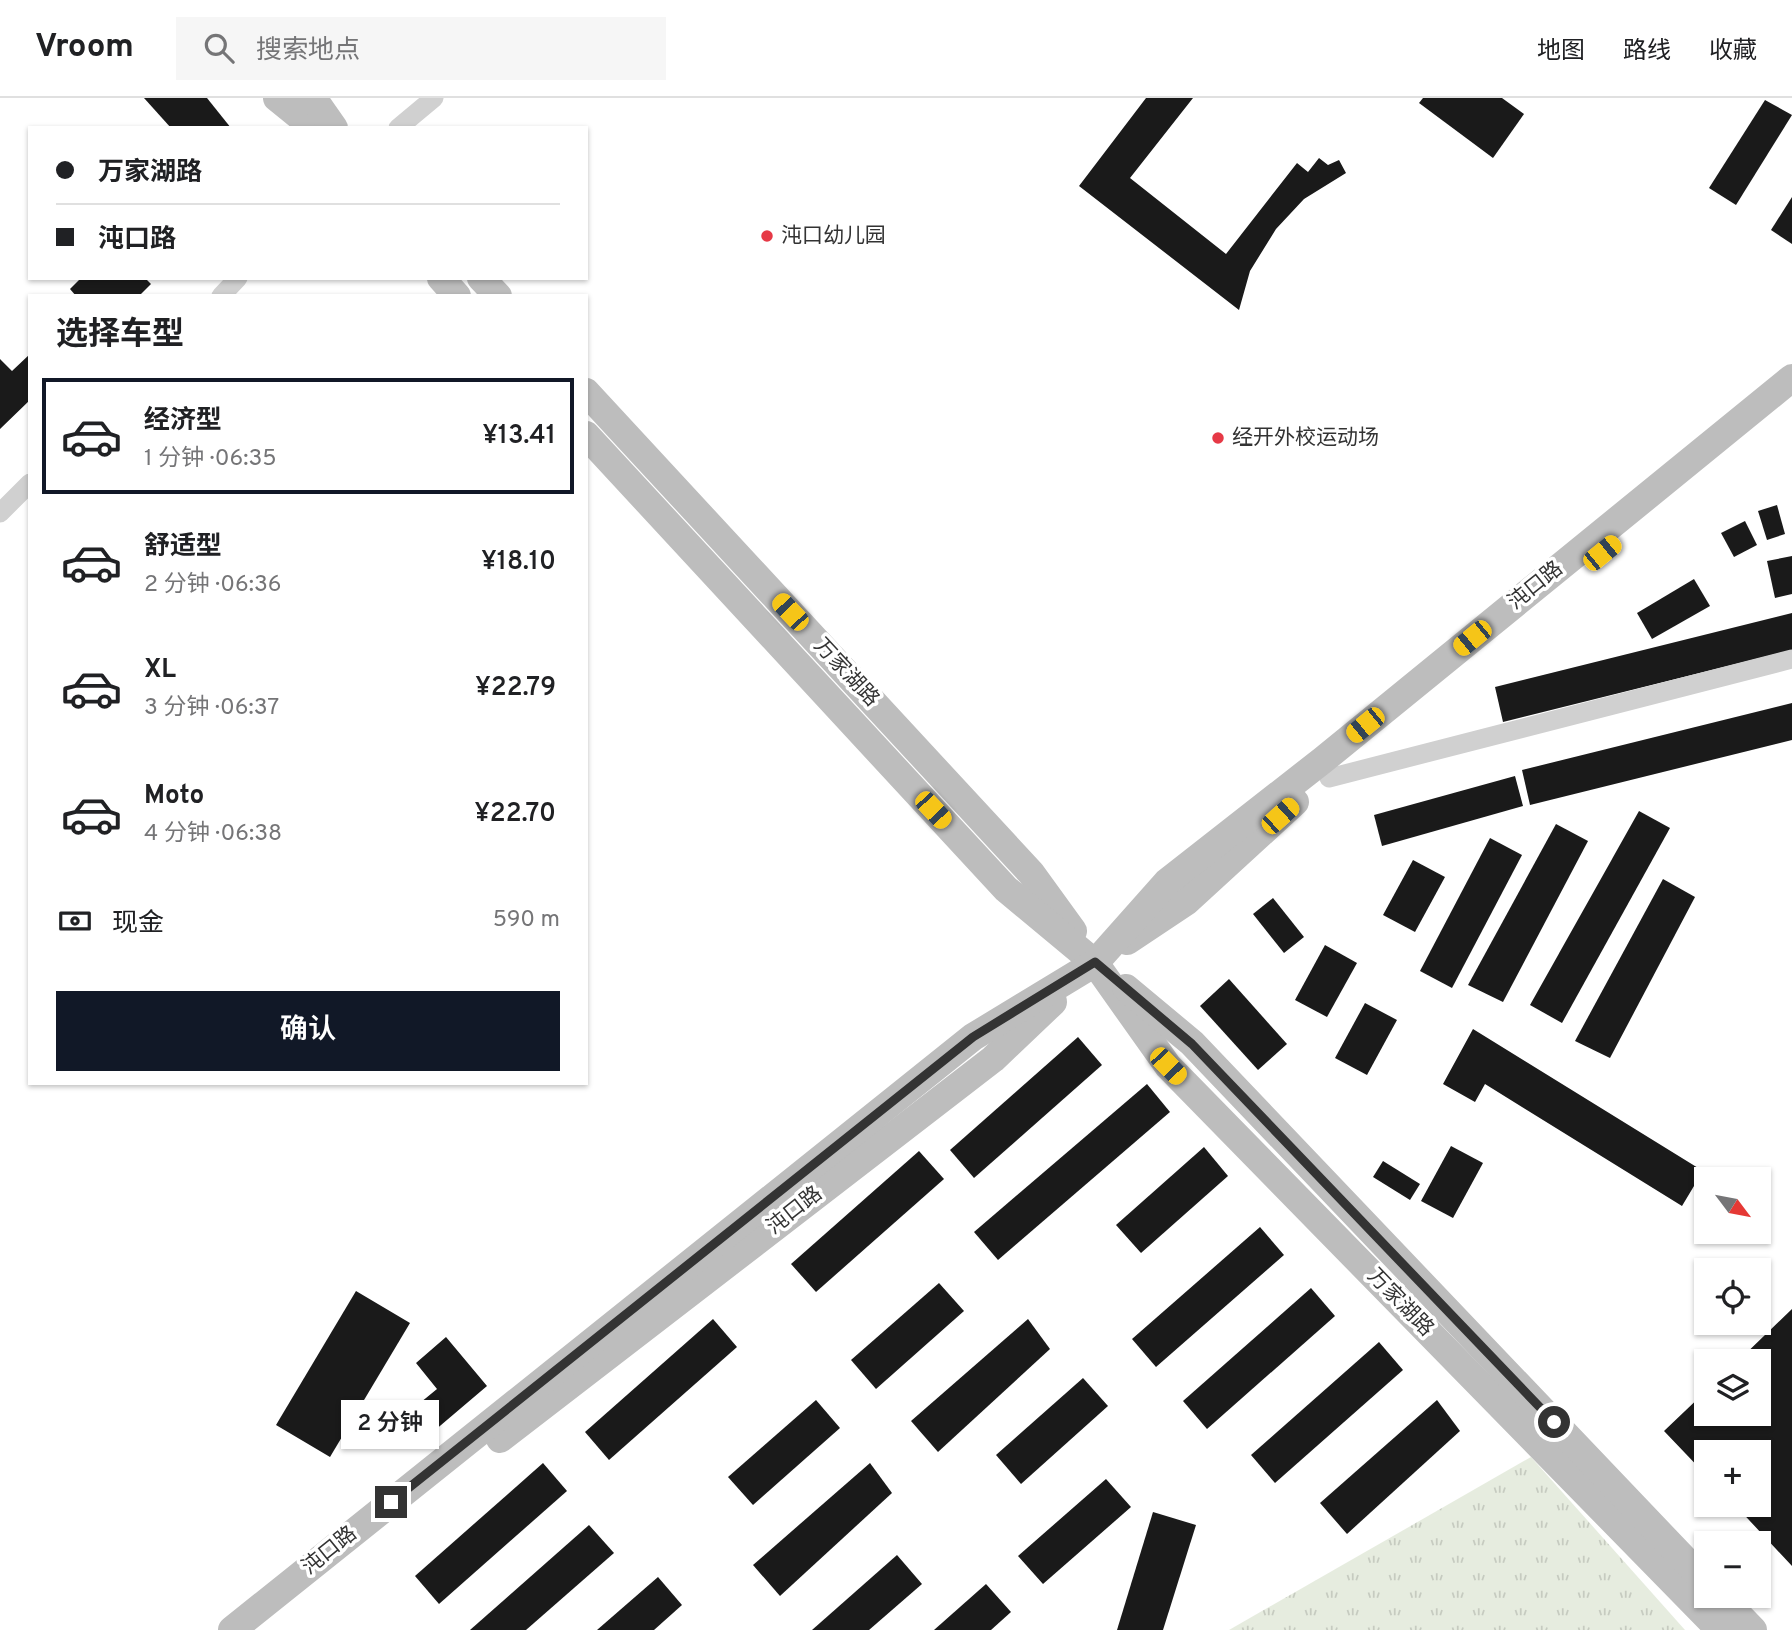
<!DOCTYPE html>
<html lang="zh">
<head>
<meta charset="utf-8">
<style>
	:root { --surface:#fff; --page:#f6f6f6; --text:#202124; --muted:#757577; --line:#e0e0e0; --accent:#111827 }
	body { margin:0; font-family:Overpass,"Noto Sans SC",sans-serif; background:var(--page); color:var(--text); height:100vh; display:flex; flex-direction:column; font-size:26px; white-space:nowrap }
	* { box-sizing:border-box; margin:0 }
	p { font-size:23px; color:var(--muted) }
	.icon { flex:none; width:38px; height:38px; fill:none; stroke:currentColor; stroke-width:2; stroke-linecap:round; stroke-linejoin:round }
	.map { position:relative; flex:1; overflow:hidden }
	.details { position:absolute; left:28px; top:196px; width:560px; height:791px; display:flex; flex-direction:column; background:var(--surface); border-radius:0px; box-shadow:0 2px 5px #0004 }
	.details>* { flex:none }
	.hud { position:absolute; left:28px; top:28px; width:560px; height:154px; border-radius:0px; box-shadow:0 2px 5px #0004; display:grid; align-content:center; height:154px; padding:0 28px; background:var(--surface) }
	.needle { width:46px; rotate:122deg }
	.fabs { position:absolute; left:1694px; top:1069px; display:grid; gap:14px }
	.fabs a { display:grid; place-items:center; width:77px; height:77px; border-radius:0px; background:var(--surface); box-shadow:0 2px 5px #0004; font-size:35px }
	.end { position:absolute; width:32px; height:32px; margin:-16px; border:9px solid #333; background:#fff; box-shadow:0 0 0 4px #fff }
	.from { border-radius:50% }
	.bubble { position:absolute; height:49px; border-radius:0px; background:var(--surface); box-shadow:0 2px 5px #0004; font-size:23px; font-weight:600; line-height:49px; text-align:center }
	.car { position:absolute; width:21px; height:42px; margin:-21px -10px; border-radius:9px; box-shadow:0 0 5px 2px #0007; background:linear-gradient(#f5c518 24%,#345 0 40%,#f5c518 0 76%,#345 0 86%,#f5c518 0) }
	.hud b { display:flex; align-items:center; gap:24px; height:66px; font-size:26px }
	.hud b+b { border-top:2px solid var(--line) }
	.hud i { width:18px; height:18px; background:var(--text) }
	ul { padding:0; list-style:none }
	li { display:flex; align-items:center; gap:21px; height:116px; margin:0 14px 10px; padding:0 14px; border:4px solid transparent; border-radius:0px }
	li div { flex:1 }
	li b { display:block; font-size:26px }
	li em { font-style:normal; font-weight:600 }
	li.current { border-color:var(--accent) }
	li>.icon { width:63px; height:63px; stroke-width:1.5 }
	h2 { padding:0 28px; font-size:32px; line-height:84px }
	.pay { display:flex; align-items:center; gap:18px; height:77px; padding:0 28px; font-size:26px }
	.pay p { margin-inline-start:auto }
	.cta { display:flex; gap:14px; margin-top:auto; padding:14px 28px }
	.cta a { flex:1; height:80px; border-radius:0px; background:var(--accent); color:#fff; font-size:28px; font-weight:600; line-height:80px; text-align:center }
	header { display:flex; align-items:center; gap:42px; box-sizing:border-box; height:98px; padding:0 35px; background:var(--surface); border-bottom:2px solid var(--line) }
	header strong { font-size:33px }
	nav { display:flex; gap:38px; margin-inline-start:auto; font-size:24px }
	.search { width:490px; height:63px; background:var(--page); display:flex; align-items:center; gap:18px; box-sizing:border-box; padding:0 24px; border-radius:0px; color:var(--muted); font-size:26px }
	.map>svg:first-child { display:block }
</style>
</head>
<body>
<header>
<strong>Vroom</strong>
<div class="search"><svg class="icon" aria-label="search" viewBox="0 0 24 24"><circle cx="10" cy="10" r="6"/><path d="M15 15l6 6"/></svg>搜索地点</div>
<nav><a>地图</a><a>路线</a><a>收藏</a></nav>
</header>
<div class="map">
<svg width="1792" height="1532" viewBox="0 0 1792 1532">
	<defs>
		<pattern id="park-tufts" width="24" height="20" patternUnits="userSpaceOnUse" patternTransform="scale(1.75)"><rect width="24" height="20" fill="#e6ecdf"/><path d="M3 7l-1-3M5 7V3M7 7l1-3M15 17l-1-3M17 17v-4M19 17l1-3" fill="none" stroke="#c6cbc0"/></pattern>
	</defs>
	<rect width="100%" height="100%" fill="#fff"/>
	<polygon fill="url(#park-tufts)" points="1531,1359 1685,1532 1229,1532"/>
	<g fill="#1a1a1a">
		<polygon points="144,0 207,0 231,30 171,30"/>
		<polygon points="1146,0 1193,0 1130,80 1226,156 1297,65 1308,74 1319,60 1328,67 1339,62 1346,75 1304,101 1276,131 1250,173 1239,212 1079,88"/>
		<polygon points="1423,0 1502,0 1524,16 1493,60 1419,5"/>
		<polygon points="1765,2 1792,17 1736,107 1709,90"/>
		<polygon points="1792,99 1792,146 1771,132"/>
		<polygon points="81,180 145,180 151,186 139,198 76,198 70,191"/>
		<polygon points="30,256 30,302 0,331 0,261 12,273"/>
		<polygon points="1777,407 1785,436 1767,442 1758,413"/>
		<polygon points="1745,423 1757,447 1734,459 1721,435"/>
		<polygon points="1792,458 1792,496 1775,500 1767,463"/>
		<polygon points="1694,481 1710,508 1652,541 1637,515"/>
		<polygon points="1792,515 1792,552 1503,624 1495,589"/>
		<polygon points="1792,605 1792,642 1530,707 1522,672"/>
		<polygon points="1515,678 1523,708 1382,748 1374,717"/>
		<polygon points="1639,713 1670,730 1562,925 1530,907"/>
		<polygon points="1556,726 1588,743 1503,904 1468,887"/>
		<polygon points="1490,740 1522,757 1452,890 1420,873"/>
		<polygon points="1413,762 1445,779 1415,834 1383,817"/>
		<polygon points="1663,781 1695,799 1610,960 1575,943"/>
		<polygon points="1273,800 1304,839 1284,855 1253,816"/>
		<polygon points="1325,847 1357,865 1327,919 1295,902"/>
		<polygon points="1229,881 1287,946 1258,972 1200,908"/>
		<polygon points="1365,905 1397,922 1367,977 1335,960"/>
		<polygon points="1473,931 1703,1073 1682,1108 1485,986 1475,1004 1443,986"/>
		<polygon points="1078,939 1102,967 974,1080 950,1052"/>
		<polygon points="1147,986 1170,1014 998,1162 974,1134"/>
		<polygon points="1451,1048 1483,1065 1453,1120 1421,1103"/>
		<polygon points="1204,1049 1228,1078 1141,1155 1116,1127"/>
		<polygon points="919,1053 944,1081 816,1194 791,1166"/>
		<polygon points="1383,1063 1420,1086 1410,1102 1373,1079"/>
		<polygon points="1260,1129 1284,1157 1156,1269 1132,1241"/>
		<polygon points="939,1185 964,1213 876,1291 851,1262"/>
		<polygon points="1311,1190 1335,1218 1207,1331 1183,1303"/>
		<polygon points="356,1193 410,1225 330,1359 276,1327"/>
		<polygon points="1792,1211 1792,1468 1735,1407 1759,1407 1759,1354 1706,1354 1706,1377 1664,1333 1706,1293 1706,1316 1759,1316 1759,1264 1737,1264"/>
		<polygon points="713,1221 737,1249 609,1362 585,1334"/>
		<polygon points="1028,1221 1050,1251 938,1354 911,1323"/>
		<polygon points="446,1239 487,1288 434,1333 415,1309 437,1291 416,1265"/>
		<polygon points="1379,1244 1403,1272 1275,1385 1251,1357"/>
		<polygon points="1083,1280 1108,1308 1021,1386 996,1357"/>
		<polygon points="816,1302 840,1330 753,1407 728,1379"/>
		<polygon points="1437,1302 1460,1333 1347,1436 1320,1405"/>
		<polygon points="543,1365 567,1393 439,1506 415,1478"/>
		<polygon points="870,1365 892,1395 780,1498 753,1467"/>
		<polygon points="1106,1381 1131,1409 1043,1486 1018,1458"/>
		<polygon points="1153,1414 1196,1427 1163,1532 1117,1532"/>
		<polygon points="589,1427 614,1455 526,1532 470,1532"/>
		<polygon points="897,1457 922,1486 869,1532 812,1532"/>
		<polygon points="658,1479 682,1507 654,1532 597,1532"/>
		<polygon points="986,1486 1011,1514 991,1532 934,1532"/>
	</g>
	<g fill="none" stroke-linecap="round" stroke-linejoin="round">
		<g stroke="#d0d0d0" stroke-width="19">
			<polyline points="398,30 434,0"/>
			<polyline points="221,198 238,180"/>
			<polyline points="0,415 30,385"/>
			<polyline points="1323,662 1329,680 1792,561"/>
		</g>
		<g stroke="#bdbdbd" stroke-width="28">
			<polyline points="277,0 314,30"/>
			<polyline points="313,0 334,30"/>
			<polyline points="441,180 457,198"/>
			<polyline points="481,180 498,198"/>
			<polyline points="586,294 1031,775 1073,833"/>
			<polyline points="586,337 1006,791 1095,865 1168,968 1720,1532"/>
			<polyline points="1127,843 1187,803 1295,704"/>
			<polyline points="1126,890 1192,945 1706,1484"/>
			<polyline points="500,1341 993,961 1053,904"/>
			<polyline points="1720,1498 1753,1532"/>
			<polyline points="232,1532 973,939 1095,865 1167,784 1323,662 1792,280"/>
		</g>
	</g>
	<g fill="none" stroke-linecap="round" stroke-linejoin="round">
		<polyline stroke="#333" stroke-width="9" points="391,1404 973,939 1095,864 1192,946 1554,1324"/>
	</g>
	<g fill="#e63946" stroke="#fff" stroke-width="2.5">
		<circle cx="767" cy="138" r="7"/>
		<circle cx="1218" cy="340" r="7"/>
	</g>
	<g text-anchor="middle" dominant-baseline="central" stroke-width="7" stroke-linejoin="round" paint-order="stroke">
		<g font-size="21" fill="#333" stroke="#fff" text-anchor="start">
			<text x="781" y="138">沌口幼儿园</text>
			<text x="1232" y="340">经开外校运动场</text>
		</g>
		<g font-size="21" fill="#333" stroke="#fff">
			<text transform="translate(1536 488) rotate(-39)">沌口路</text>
			<text transform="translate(846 575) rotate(47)">万家湖路</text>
			<text transform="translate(795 1113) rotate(-38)">沌口路</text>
			<text transform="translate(1400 1205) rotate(46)">万家湖路</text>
			<text transform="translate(330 1453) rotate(-39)">沌口路</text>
		</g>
	</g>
</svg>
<div class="fabs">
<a><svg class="needle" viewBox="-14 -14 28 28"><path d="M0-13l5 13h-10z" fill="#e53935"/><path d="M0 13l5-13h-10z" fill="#757577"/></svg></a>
<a><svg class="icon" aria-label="locate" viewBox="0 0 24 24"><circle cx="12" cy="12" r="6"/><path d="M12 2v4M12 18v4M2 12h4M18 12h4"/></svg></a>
<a><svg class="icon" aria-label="layers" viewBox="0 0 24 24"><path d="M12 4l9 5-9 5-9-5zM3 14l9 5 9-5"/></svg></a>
<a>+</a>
<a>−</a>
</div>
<i class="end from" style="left:1554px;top:1324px"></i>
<i class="end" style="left:391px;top:1404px"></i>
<div class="bubble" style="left:341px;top:1302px;width:98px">2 分钟</div>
<i class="car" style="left:1602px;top:455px;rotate:51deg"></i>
<i class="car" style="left:790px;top:514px;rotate:317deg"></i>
<i class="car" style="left:1472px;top:540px;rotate:231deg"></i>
<i class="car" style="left:1365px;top:627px;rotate:231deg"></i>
<i class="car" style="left:933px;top:712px;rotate:137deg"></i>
<i class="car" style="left:1280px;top:718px;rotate:48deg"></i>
<i class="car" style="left:1168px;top:968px;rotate:136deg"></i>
<div class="hud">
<b><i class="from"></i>万家湖路</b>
<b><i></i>沌口路</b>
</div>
<section class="details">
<h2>选择车型</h2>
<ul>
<li class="current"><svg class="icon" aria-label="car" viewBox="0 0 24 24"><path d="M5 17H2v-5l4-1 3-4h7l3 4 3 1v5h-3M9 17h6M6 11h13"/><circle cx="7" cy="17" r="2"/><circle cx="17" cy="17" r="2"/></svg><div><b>经济型</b><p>1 分钟 · 06:35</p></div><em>¥13.41</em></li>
<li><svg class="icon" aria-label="car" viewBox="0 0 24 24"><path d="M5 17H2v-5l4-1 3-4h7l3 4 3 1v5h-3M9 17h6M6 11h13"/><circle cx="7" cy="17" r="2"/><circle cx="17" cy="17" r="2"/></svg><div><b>舒适型</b><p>2 分钟 · 06:36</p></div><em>¥18.10</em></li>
<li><svg class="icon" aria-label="car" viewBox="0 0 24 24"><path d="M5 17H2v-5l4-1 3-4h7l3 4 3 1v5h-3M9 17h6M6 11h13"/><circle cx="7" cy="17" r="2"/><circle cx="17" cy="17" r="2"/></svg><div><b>XL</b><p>3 分钟 · 06:37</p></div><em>¥22.79</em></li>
<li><svg class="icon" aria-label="car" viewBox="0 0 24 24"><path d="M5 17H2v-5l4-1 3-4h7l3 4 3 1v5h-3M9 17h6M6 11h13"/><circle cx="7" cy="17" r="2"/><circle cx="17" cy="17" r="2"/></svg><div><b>Moto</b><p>4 分钟 · 06:38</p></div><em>¥22.70</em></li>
</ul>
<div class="pay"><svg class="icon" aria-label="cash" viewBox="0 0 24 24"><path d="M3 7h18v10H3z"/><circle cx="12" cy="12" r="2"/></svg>现金<p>590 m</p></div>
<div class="cta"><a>确认</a></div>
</section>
</div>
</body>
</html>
